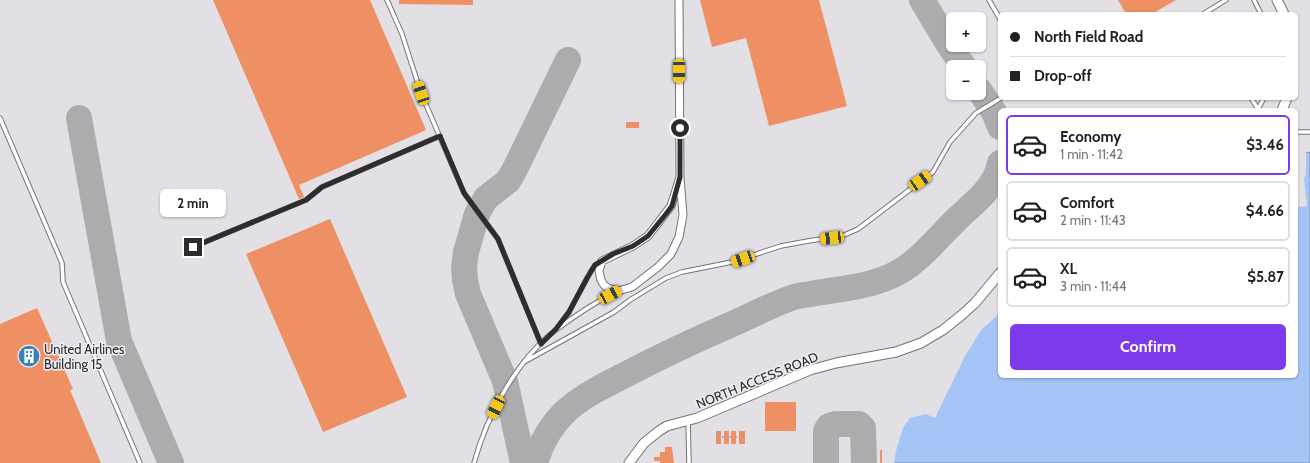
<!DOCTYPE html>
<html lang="en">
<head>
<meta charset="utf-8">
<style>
	:root { --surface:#fff; --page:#f6f6f6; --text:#202124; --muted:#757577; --line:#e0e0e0; --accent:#7c3aed }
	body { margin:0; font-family:Cabin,sans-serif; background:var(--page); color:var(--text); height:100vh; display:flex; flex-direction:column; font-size:15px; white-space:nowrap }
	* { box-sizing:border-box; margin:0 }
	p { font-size:13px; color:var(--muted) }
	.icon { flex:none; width:22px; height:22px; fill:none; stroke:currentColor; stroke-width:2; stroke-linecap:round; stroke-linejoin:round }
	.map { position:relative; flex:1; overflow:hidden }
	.panel { position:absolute; left:998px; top:108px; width:300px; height:270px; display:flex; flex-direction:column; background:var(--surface); border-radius:6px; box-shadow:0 1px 3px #0004 }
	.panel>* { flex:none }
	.banner { position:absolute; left:998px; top:12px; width:300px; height:88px; border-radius:6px; box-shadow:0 1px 3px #0004; display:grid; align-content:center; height:88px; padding:0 12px; background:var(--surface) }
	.buttons { position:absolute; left:946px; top:12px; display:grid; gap:8px }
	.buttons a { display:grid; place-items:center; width:40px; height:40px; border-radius:6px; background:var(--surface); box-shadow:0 1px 3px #0004; font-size:20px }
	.end { position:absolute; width:18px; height:18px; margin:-9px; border:5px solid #2d2c2e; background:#fff; box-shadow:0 0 0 2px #fff }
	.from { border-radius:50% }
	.bubble { position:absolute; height:28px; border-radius:6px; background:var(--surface); box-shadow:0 1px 3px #0004; font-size:13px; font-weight:700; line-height:28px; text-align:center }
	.car { position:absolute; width:12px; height:24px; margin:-12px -6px; border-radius:5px; box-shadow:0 0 3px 1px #0007; background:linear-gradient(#f5c518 24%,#345 0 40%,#f5c518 0 76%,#345 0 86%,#f5c518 0) }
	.banner b { display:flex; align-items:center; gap:14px; height:38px; font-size:15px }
	.banner b+b { border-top:1px solid var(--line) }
	.banner i { width:10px; height:10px; background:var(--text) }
	ul { padding:7px 0 0; list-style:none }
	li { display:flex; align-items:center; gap:12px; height:60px; margin:0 8px 6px; padding:0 4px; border:2px solid var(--line); border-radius:6px }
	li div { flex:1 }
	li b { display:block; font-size:15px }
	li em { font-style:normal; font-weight:700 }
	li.current { border-color:var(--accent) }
	li>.icon { width:36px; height:36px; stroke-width:1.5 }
	.primary-button { display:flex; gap:8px; margin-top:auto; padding:8px 12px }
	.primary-button a { flex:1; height:46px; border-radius:6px; background:var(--accent); color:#fff; font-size:16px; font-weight:700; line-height:46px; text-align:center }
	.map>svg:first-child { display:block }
</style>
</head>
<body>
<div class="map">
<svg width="1310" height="463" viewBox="0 0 1310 463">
	<rect width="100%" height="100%" fill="#e2e0e4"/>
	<polygon fill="#a4c5f6" stroke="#8097ba" points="1310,152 1310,463 889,463 907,412 923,413 1000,291 1000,376 1296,376 1296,166 1302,165 1301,154"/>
	<g fill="#e2e0e4">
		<polygon points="1310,150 1310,151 1306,152 1306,174 1304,179 1307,206 1296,207 1296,164 1300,163 1299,152"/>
		<polygon points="998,289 1000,289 1000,313 981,330 975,340 965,356 935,418 926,414 910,418 903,428 896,451 894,463 887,463 889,432 892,425 906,410 912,408 916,409 917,408 923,410 969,332"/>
	</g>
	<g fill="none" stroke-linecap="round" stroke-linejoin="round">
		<g stroke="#acabae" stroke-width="26">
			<polyline points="922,0 949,45 964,67"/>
			<polyline points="979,90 994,112 1000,127"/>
			<polyline points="79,118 119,341 171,463"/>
			<polyline points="523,463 505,381 468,294 465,280 464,267 466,252 477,214 486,198 508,181 514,171 568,60"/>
			<path d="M535 463C541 442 551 425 567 410 583 396 603 386 621 377 657 358 693 341 730 325 751 316 773 304 794 297 800 295 808 295 815 293 840 289 867 287 891 276 916 266 939 236 959 217 976 201 995 188 1000 163"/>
			<polyline points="826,463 826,431 829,426 835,424 859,424 863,428 864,463"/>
		</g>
	</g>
	<g fill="#ee8f64">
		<polygon points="213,0 370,0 426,130 299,185 304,197 299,199"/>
		<polygon points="399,0 473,0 473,5 399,4"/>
		<polygon points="700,0 819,0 847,106 769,126 746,38 712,47"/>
		<polygon points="1118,0 1176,0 1152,14 1126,14"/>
		<rect x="626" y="122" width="13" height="6"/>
		<polygon points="330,219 407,397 323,432 246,254"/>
		<polygon points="37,308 73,389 70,390 101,463 0,463 0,324"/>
		<rect x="765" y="402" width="31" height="29"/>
		<rect x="716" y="431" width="5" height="13"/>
		<rect x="724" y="431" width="5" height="13"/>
		<rect x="731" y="431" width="5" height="13"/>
		<rect x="739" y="431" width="6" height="13"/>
		<polygon points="665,447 672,447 674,463 660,463 660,461 654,461 654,457 660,457 660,452 665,452"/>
		<rect x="880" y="450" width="2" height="13"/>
	</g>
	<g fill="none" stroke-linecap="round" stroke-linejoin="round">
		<g stroke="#747276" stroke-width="5.5">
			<g id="service">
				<polyline points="387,0 402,34 421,93 464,193 498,239 541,344"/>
				<polyline points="989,0 1000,19"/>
				<polyline points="1254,0 1261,14"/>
				<polyline points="1203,14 1226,0"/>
				<polyline points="1251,98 1258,109 1264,98"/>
				<polyline points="0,118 62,263 63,282 140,463"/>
				<polyline points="1296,132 1310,132"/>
				<polyline points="193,247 306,200 322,187 440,136"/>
				<polyline points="558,327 569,312 591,271 595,265 600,262"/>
				<polyline points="524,362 614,312 630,300 666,278 682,272 732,262 781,246 808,241 842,236 858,229 933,172 950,142 976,113 1001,98"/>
				<polyline points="688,421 689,463"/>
				<path d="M474 463C487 415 517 359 557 329 576 315 596 302 617 291"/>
			</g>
		</g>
		<g stroke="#747276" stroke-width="9">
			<polyline id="minor" points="679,0 680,177 683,215 679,237 671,254 658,267 632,287 618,291 608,288 604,285 601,280 599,271 602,261 633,246 648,236 671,206 680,177"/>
		</g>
		<g stroke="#747276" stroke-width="11">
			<g id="tertiary">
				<polyline points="1277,0 1284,14"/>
				<polyline points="1282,110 1287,98"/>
				<polyline points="629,463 644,443 659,431 667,426 697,418 810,370 836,363 896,352 921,343 943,330 963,314 975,303 1000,273"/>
			</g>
		</g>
		<polyline stroke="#a8a6a9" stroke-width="1.5" stroke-dasharray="3 3" stroke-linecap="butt" points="716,437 742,437"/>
		<use href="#service" stroke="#fff" stroke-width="3.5"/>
		<use href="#minor" stroke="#fff" stroke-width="7"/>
		<use href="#tertiary" stroke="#fff" stroke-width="9"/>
	</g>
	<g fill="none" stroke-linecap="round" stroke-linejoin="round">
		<polyline stroke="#2d2c2e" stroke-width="5" points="193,247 306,200 322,187 440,136 464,193 498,239 541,344 556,329 569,312 587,278 595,265 613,254 633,246 648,236 666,214 672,206 680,177 680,128"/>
	</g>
	<defs>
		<g id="building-disc" transform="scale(1.15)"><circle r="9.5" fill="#3980b5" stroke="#efedf2"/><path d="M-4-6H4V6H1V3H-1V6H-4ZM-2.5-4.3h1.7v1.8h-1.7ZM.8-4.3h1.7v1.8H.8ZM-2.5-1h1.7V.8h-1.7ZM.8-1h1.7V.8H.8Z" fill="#fff"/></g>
	</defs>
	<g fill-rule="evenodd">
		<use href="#building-disc" x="29" y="356"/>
	</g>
	<g text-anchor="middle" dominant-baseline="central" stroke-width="3" stroke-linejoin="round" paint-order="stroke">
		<g font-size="13" fill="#2d2c2e" stroke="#efedf2" text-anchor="start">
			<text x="44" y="349">United Airlines<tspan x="44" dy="15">Building 15</tspan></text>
		</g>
		<g font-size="13" fill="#2d2c2e" stroke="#efedf2">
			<text transform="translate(757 380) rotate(-22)">NORTH ACCESS ROAD</text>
		</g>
	</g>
</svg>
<div class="buttons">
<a>+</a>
<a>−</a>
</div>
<i class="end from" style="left:680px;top:128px"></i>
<i class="end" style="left:193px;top:247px"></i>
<div class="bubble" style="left:160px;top:189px;width:66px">2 min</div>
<i class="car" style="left:679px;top:71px;rotate:180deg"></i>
<i class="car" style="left:421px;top:93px;rotate:341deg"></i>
<i class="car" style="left:920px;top:181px;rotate:56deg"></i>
<i class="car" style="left:832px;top:238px;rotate:264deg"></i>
<i class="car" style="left:743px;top:259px;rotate:251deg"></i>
<i class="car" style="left:610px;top:295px;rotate:62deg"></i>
<i class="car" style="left:496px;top:407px;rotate:206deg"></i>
<div class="banner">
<b><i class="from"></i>North Field Road</b>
<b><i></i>Drop-off</b>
</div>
<section class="panel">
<ul>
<li class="current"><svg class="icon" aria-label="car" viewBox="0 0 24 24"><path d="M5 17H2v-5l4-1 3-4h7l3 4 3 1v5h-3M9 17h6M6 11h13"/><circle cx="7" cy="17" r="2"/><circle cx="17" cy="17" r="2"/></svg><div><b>Economy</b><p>1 min · 11:42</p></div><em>$3.46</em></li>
<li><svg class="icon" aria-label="car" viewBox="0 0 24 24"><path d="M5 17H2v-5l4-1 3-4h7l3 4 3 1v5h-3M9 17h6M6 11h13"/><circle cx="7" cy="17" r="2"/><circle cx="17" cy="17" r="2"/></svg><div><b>Comfort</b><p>2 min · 11:43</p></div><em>$4.66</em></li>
<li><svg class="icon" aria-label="car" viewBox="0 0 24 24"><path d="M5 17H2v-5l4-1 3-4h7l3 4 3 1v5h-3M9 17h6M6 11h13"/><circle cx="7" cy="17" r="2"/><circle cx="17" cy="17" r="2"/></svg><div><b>XL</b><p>3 min · 11:44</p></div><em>$5.87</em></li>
</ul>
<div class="primary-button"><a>Confirm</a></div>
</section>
</div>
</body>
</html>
